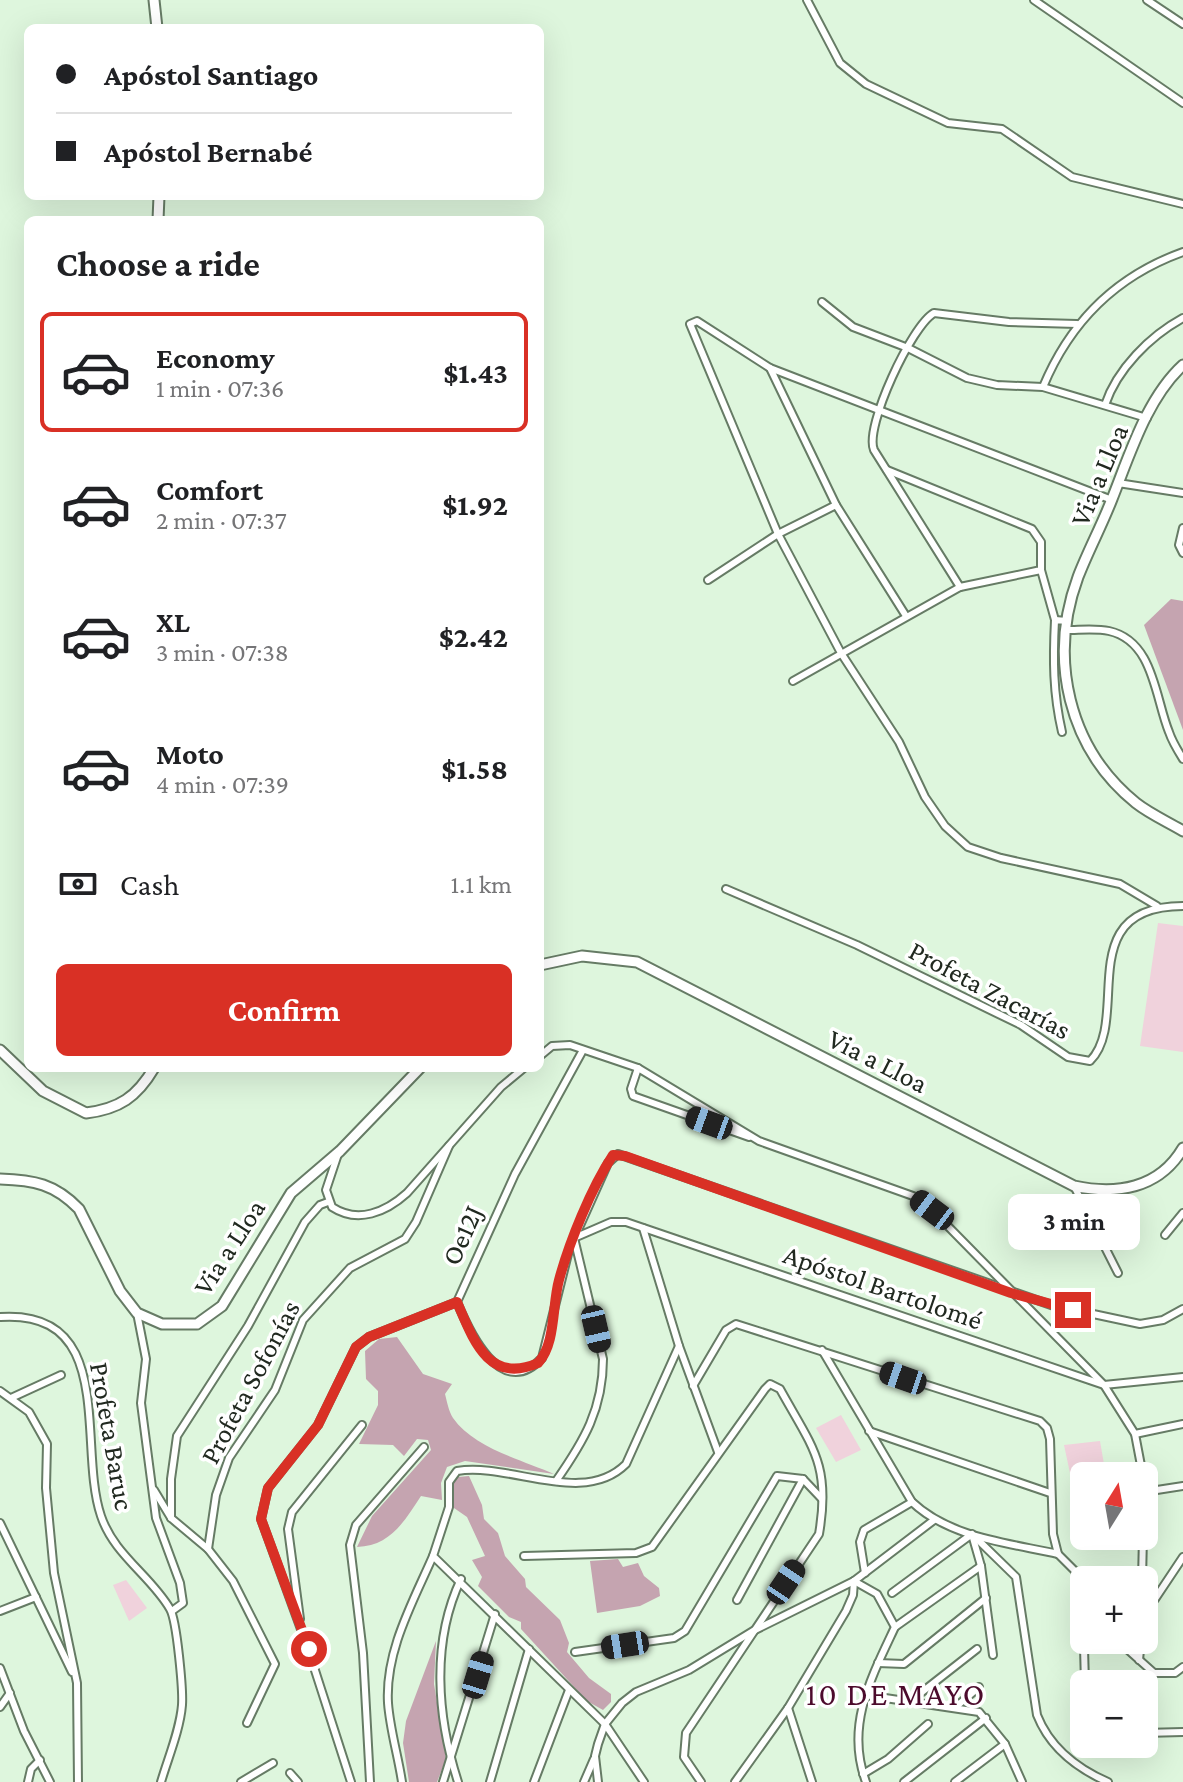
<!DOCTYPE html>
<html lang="en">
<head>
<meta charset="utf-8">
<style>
	:root { --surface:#fff; --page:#f2f2f2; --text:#202124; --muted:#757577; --line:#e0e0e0; --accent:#d93025 }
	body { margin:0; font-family:"Crimson Pro",serif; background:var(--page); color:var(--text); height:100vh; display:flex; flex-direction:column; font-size:30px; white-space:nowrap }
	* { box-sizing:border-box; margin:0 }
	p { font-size:26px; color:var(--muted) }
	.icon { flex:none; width:44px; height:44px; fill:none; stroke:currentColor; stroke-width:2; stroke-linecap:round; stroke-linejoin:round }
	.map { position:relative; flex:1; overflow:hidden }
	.drawer { position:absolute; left:24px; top:216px; width:520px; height:856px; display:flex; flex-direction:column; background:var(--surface); border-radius:12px; box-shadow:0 8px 32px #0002 }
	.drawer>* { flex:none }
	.guide { position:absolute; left:24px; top:24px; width:520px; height:176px; border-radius:12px; box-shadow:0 8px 32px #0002; display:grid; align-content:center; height:176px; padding:0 32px; background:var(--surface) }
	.needle { width:52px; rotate:11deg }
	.buttons { position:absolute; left:1070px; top:1462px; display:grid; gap:16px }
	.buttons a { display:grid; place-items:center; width:88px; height:88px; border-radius:12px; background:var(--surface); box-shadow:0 8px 32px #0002; font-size:40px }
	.end { position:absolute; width:36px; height:36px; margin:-18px; border:10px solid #d93025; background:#fff; box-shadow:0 0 0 4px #fff }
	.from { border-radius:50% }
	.bubble { position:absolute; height:56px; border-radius:12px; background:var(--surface); box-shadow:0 8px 32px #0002; font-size:26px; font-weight:700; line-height:56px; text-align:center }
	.car { position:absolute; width:24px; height:48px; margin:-24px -12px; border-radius:10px; box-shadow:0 0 6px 2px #0007; background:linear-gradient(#222 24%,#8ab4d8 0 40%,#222 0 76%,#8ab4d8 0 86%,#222 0) }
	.guide b { display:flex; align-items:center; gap:28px; height:76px; font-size:30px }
	.guide b+b { border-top:2px solid var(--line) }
	.guide i { width:20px; height:20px; background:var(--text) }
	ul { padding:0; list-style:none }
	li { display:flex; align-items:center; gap:24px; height:120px; margin:0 16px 12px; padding:0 16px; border:4px solid transparent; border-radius:12px }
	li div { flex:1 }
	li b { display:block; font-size:30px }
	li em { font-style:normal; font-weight:700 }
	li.active { border-color:var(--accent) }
	li>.icon { width:72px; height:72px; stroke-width:1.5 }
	h2 { padding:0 32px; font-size:36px; line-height:96px }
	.pay { display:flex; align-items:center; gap:20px; height:88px; padding:0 32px; font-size:30px }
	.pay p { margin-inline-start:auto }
	.primary-button { display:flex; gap:16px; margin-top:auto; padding:16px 32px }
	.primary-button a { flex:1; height:92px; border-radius:12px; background:var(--accent); color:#fff; font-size:32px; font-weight:700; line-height:92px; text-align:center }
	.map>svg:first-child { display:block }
</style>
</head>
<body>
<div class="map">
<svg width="1183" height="1782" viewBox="0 0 1183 1782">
	<rect width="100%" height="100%" fill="#def6dd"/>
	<g fill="#f0d2dc">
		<polygon points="1158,923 1183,926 1183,1052 1140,1046"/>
		<polygon points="841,1415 861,1450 836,1462 816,1428"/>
		<polygon points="1100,1441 1106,1476 1084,1476 1083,1534 1064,1445"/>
		<polygon points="126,1580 147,1608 129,1621 113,1585"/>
	</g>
	<g fill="#c5a4b0">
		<polygon points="1171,599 1183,601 1183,730 1144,625"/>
		<path d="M397 1337 423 1374 452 1384 445 1394C447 1402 449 1412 453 1418 474 1448 522 1460 554 1474L465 1461 447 1467 441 1483 442 1500 421 1496C404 1522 390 1546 357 1547L372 1516 431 1450 428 1440 417 1439 404 1456 393 1445 359 1444 378 1405V1391L366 1379 365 1351 379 1339Z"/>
		<polygon points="469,1476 482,1505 484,1519 498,1533 505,1556 525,1579 526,1587 560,1620 569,1643 567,1652 589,1678 611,1694 611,1702 603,1710 587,1701 521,1629 521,1622 509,1617 478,1586 482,1577 472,1560 485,1556 467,1517 454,1508 453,1482 458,1477"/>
		<polygon points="618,1559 623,1567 638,1563 644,1576 659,1588 660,1596 640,1606 597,1613 590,1561"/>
		<polygon points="436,1641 434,1684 446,1759 437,1782 409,1782 403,1743 406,1721"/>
	</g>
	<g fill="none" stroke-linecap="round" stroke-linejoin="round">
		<g stroke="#667b65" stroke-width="10">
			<g id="street">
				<polyline points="807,0 840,63 866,84 948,123 1002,129 1072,177 1183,204"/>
				<polyline points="1034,0 1183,103"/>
				<polyline points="1147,0 1183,24"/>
				<polyline points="822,302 853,327 908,348 967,378 997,385 1043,387 1147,418"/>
				<polyline points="770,368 836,505 906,616"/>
				<path d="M1043 387C1070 322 1116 276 1183 252"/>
				<path d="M1105 405C1117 369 1150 336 1183 318"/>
				<polyline points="1118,483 1183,493"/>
				<polyline points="1112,500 770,368 697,321 690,324 778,534 841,653 899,742 925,797 945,826 968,847 1001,858 1120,884 1157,906"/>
				<polyline points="1183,528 1179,545 1183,553"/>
				<polyline points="1041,570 1055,620"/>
				<polyline points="708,580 778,534 836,505"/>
				<path d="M960 587 874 450C864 427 912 325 934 313L1009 322 1077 324"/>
				<path d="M1066 630C1080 630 1096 628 1109 631 1154 641 1155 698 1169 732 1172 741 1178 751 1183 759"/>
				<polyline points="793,681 960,587 1041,570 1041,542 1032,529 887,470"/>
				<path d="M1062 732C1053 693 1053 659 1055 620L1067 621"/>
				<path d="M726 889 857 945 1021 1025 1068 1057 1090 1061C1132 1019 1070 906 1183 906"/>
				<path d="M583 1050 515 1174 457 1302C469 1331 501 1402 542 1358L569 1250 608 1163 618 1154 1051 1305 1140 1324 1163 1320 1183 1309"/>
				<polyline points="540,1056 552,1046 570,1045 638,1068 759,1141 913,1196 932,1210 1104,1385 1135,1434 1143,1476"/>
				<polyline points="638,1068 631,1089 633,1096 749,1137"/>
				<path d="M338 1154 326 1190 332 1207C358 1224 386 1212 407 1193L501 1087 524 1068"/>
				<polyline points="1074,1186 1118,1273"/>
				<polyline points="643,1228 679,1346 718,1452"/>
				<polyline points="1165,1235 1183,1213"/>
				<polyline points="574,1238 611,1222 626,1222 1104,1385 1183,1377"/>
				<polyline points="137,1313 146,1359 141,1403 156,1518 180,1583 183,1603 172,1611"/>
				<path d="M0 1317C118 1309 77 1446 101 1516 114 1555 151 1576 170 1609 177 1621 183 1690 182 1705 180 1730 168 1758 161 1782"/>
				<path d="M822 1350 912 1502C950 1538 1009 1543 1058 1554"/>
				<polyline points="693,1386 726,1330 736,1324 1040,1421 1047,1428 1050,1439 1053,1534 1058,1554 1075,1571 1083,1591 1084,1611"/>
				<polyline points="0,1391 29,1412 47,1444 46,1488 54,1573 77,1683 78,1782"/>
				<polyline points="11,1398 61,1375"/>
				<polyline points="869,1431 1050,1493"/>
				<polyline points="1135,1434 1183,1424"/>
				<path d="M556 1481C584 1441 603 1409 603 1359L574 1238"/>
				<polyline points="1144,1488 1144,1508"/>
				<polyline points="154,1490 171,1518 208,1549 233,1581 275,1664 247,1723"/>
				<polyline points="1144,1492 1183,1486"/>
				<polyline points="171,1518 171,1479 177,1436 248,1326 305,1222 320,1205 328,1202"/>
				<polyline points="0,1523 72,1672"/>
				<path d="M974 1536 1016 1577 1037 1715C1050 1748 1076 1768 1108 1782"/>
				<polyline points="973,1538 981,1566 993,1655"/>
				<polyline points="208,1549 216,1495 229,1458 275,1390 303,1320 350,1268 405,1239 416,1222 449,1146"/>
				<path d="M524 1556 636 1553 652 1547 765 1389 770 1384 780 1389C812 1447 831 1464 819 1534L686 1733 684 1757 701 1782"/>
				<polyline points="865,1573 860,1542 864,1530 912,1502"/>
				<polyline points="1142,1580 1143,1536"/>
				<path d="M854 1581 877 1594 895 1627C871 1678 845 1726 866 1782"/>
				<polyline points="892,1593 972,1534"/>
				<polyline points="737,1600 803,1479"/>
				<polyline points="1144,1609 1155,1599 1183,1557"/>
				<polyline points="1083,1610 1085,1684"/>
				<polyline points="0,1611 36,1597"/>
				<polyline points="300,1619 288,1529 292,1512 362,1425"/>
				<polyline points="895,1627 981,1566"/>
				<polyline points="302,1630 351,1782"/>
				<polyline points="302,1632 261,1519 268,1488 318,1425 356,1347 369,1337 457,1302"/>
				<polyline points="1117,1640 1154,1673 1175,1673 1183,1667"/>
				<polyline points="575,1652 674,1638 685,1631 777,1476 803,1479 822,1499"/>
				<polyline points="1139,1660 1141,1640"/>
				<polyline points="878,1663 904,1664 986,1598"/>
				<polyline points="0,1668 24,1731 50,1782"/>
				<polyline points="865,1695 979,1712 1005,1744 1022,1782"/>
				<polyline points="908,1703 977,1649"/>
				<polyline points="957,1706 979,1687"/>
				<polyline points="0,1707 10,1693"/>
				<polyline points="788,1708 812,1782"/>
				<polyline points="1144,1733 1183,1732"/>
				<polyline points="290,1773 298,1782"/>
				<polyline points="863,1774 888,1759 928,1724"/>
				<polyline points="28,1782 31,1769 40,1760"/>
				<polyline points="241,1782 273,1763"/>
				<polyline points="370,1782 363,1653 350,1545 356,1525 424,1447"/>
				<path d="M402 1782C398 1755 390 1730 388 1703 385 1651 413 1602 433 1556"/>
				<polyline points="443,1782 495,1614"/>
				<path d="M458 1782C437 1717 431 1642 461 1579"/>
				<polyline points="490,1782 529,1649"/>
				<polyline points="534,1782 569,1690"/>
				<polyline points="584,1782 594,1759"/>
				<polyline points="598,1782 595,1756 598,1744 605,1724 622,1703 636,1692 689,1670 753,1631 854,1581 934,1520"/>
				<path d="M644 1782 605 1724 433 1556 449 1507V1482L457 1471C510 1462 583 1507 626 1464L679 1346"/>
				<polyline points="735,1782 788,1708 846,1611 853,1595 854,1581"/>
				<polyline points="904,1782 986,1718"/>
				<polyline points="955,1782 1005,1744"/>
			</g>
		</g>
		<g stroke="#667b65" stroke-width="13">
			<g id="secondary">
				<polyline points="154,0 157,28"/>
				<polyline points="158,220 159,196"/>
				<path d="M1183 365C1147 398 1130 454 1112 499 1102 525 1088 551 1078 577 1048 658 1068 748 1136 803 1150 814 1168 822 1183 831"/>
				<path d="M540 965 582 956 637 962 1074 1186C1116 1195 1159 1189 1183 1148"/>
				<path d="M0 1050 43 1091 86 1113C119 1109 137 1097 154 1068"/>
				<path d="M0 1179C34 1180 55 1184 79 1209L120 1291 137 1313 162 1324H197L222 1306 291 1193 340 1151 420 1068"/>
			</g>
		</g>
		<use href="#street" stroke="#fff" stroke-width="6"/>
		<use href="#secondary" stroke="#fff" stroke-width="9"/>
	</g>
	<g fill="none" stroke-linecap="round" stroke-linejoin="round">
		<path stroke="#d93025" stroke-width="10" d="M309 1649 261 1519 268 1488 318 1425 356 1347 369 1337 457 1302C473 1339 488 1385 538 1363 556 1344 552 1305 559 1280 569 1243 591 1188 613 1155L625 1156 1011 1293 1073 1310"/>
	</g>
	<g text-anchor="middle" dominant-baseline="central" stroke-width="7" stroke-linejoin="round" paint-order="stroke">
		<g font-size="28" fill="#212920" stroke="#fff">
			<text transform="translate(1099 475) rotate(-67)">Via a Lloa</text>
			<text transform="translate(990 990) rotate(28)">Profeta Zacarías</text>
			<text transform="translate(878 1061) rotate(27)">Via a Lloa</text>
			<text transform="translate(462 1235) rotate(-66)">Oe12J</text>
			<text transform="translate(229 1247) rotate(-57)">Via a Lloa</text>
			<text transform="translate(883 1287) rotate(19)">Apóstol Bartolomé</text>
			<text transform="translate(250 1382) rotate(-62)">Profeta Sofonías</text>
			<text transform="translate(112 1436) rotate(80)">Profeta Baruc</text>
		</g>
		<g font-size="32" letter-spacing="2" fill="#4c0b2c" stroke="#fff">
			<text x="896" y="1694">10 DE MAYO</text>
		</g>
	</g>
</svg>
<div class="buttons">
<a><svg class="needle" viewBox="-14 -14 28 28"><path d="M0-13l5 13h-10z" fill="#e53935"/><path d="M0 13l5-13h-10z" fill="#757577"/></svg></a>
<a>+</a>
<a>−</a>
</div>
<i class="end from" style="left:309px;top:1649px"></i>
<i class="end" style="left:1073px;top:1310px"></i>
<div class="bubble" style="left:1008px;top:1194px;width:132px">3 min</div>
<i class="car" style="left:709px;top:1123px;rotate:290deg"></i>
<i class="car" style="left:932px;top:1210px;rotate:307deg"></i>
<i class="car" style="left:596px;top:1329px;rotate:167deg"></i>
<i class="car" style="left:903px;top:1378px;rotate:289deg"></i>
<i class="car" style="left:786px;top:1582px;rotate:34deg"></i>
<i class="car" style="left:625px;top:1645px;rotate:261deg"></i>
<i class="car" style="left:478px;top:1675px;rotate:17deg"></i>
<div class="guide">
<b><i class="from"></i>Apóstol Santiago</b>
<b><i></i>Apóstol Bernabé</b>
</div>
<section class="drawer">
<h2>Choose a ride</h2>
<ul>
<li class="active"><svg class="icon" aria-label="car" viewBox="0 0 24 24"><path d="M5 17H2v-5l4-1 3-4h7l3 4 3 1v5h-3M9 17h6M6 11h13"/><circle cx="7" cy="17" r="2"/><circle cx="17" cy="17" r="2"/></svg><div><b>Economy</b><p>1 min · 07:36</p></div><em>$1.43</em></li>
<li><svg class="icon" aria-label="car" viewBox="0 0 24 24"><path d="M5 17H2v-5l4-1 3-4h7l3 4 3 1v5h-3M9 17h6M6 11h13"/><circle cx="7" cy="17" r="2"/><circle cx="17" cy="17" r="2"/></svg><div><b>Comfort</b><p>2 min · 07:37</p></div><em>$1.92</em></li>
<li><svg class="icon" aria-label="car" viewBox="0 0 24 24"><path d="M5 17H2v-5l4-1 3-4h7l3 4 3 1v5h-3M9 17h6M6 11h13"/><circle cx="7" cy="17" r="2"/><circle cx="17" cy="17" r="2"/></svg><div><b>XL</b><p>3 min · 07:38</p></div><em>$2.42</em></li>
<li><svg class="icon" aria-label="car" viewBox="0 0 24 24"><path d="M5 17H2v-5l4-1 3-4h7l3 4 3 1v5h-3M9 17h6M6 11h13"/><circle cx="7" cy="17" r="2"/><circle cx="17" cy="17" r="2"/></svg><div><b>Moto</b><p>4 min · 07:39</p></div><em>$1.58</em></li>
</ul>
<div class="pay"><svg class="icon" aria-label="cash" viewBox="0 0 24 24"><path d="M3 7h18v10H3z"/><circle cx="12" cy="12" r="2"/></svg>Cash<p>1.1 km</p></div>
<div class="primary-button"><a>Confirm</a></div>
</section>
</div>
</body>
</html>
